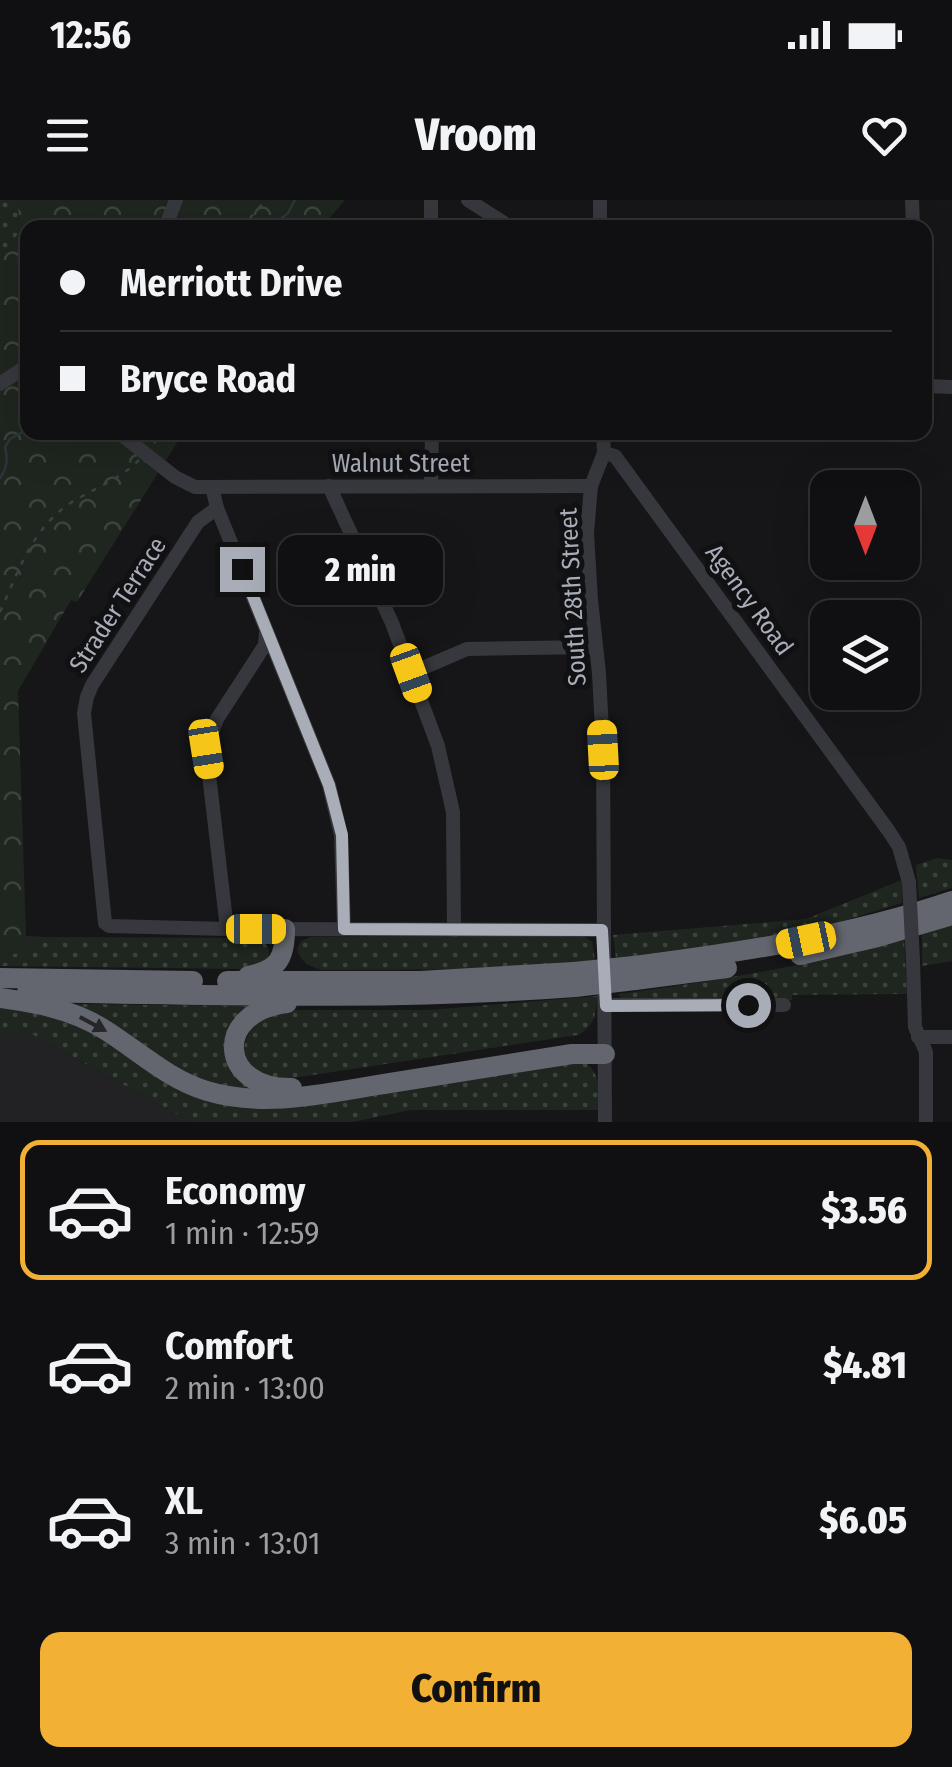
<!DOCTYPE html>
<html lang="en">
<head>
<meta charset="utf-8">
<style>
	:root { --surface:#101012; --page:#19191b; --text:#f1f3f6; --muted:#9c9d9f; --line:#303032; --accent:#f2b134 }
	body { margin:0; font-family:"Fira Sans Condensed",sans-serif; background:var(--page); color:var(--text); height:100vh; display:flex; flex-direction:column; font-size:38px; white-space:nowrap }
	* { box-sizing:border-box; margin:0 }
	p { font-size:32px; color:var(--muted) }
	.icon { flex:none; width:55px; height:55px; fill:none; stroke:currentColor; stroke-width:2; stroke-linecap:round; stroke-linejoin:round }
	.map { position:relative; height:922px; overflow:hidden }
	.sheet { display:flex; flex-direction:column; background:var(--surface); flex:1 }
	.sheet>* { flex:none }
	.top-card { position:absolute; left:20px; top:20px; width:912px; height:220px; border-radius:20px; box-shadow:0 10px 40px #0002,0 0 0 2px var(--line); display:grid; align-content:center; height:220px; padding:0 40px; background:var(--surface) }
	.needle { width:65px; rotate:180deg }
	.tools { position:absolute; left:810px; top:270px; display:grid; gap:20px }
	.tools a { display:grid; place-items:center; width:110px; height:110px; border-radius:20px; background:var(--surface); box-shadow:0 10px 40px #0002,0 0 0 2px var(--line); font-size:50px }
	.end { position:absolute; width:45px; height:45px; margin:-22px; border:12px solid #a8adb8; background:#111; box-shadow:0 0 0 5px #111 }
	.from { border-radius:50% }
	.bubble { position:absolute; height:70px; border-radius:20px; background:var(--surface); box-shadow:0 10px 40px #0002,0 0 0 2px var(--line); font-size:32px; font-weight:800; line-height:70px; text-align:center }
	.car { position:absolute; width:30px; height:60px; margin:-30px -15px; border-radius:12px; box-shadow:0 0 8px 2px #0007; background:linear-gradient(#f5c518 24%,#345 0 40%,#f5c518 0 76%,#345 0 86%,#f5c518 0) }
	.top-card b { display:flex; align-items:center; gap:35px; height:95px; font-size:38px }
	.top-card b+b { border-top:2px solid var(--line) }
	.top-card i { width:25px; height:25px; background:var(--text) }
	ul { padding:18px 0 0; list-style:none }
	li { display:flex; align-items:center; gap:30px; height:140px; margin:0 20px 15px; padding:0 20px; border:5px solid transparent; border-radius:20px }
	li div { flex:1 }
	li b { display:block; font-size:38px }
	li em { font-style:normal; font-weight:800 }
	li.selected { border-color:var(--accent) }
	li>.icon { width:90px; height:90px; stroke-width:1.5 }
	.button { display:flex; gap:20px; margin-top:auto; padding:20px 40px }
	.button a { flex:1; height:115px; border-radius:20px; background:var(--accent); color:#111; font-size:40px; font-weight:800; line-height:115px; text-align:center }
	.status { display:flex; justify-content:space-between; align-items:center; height:70px; padding:0 50px; background:var(--surface); direction:ltr }
	.status svg { height:28px; fill:currentColor }
	header { display:flex; justify-content:space-between; align-items:center; height:130px; padding:0 40px; background:var(--surface); font-size:45px; font-weight:800 }
	.map>svg:first-child { display:block }
</style>
</head>
<body>
<div class="status"><b>12:56</b><svg viewBox="0 0 49 12"><path d="M0 12V9h3v3zM5 12V6h3v6zM10 12V3h3v9zM15 12V0h3v12zM26 1h20v11H26zM47 4h2v5h-2z"/></svg></div>
<header><svg class="icon" aria-label="menu" viewBox="0 0 24 24"><path d="M4 6h16M4 12h16M4 18h16"/></svg>Vroom<svg class="icon" aria-label="heart" viewBox="0 0 24 24"><path d="M12 20l-8-8c-3-5 5-10 8-4 3-6 11-1 8 4z"/></svg></header>
<div class="map">
<svg width="952" height="922" viewBox="0 0 952 922">
	<defs>
		<pattern id="grass-dots" width="8" height="8" patternUnits="userSpaceOnUse" patternTransform="scale(2.5)"><rect width="8" height="8" fill="#1e261f"/><path d="M2 2h.1M6 6h.1" fill="none" stroke="#3c433d" stroke-width="1.8" stroke-linecap="round"/></pattern>
		<pattern id="forest-crowns" width="20" height="18" patternUnits="userSpaceOnUse" patternTransform="scale(2.5)"><rect width="20" height="18" fill="#1e261f"/><path d="M2 6a3 3 0 1 1 6 0M12 15a3 3 0 1 1 6 0" fill="none" stroke="#3c433d"/></pattern>
	</defs>
	<rect width="100%" height="100%" fill="#161618"/>
	<polygon fill="#222225" points="0,833 30,833 191,922 0,922"/>
	<g fill="url(#grass-dots)">
		<polygon points="0,0 18,0 19,33 0,59"/>
		<polygon points="937,658 952,660 952,688 919,698 916,665"/>
		<polygon points="902,680 902,703 839,722 755,740 616,759 613,735 806,719"/>
		<polygon points="952,724 952,761 922,766 922,734"/>
		<polygon points="45,737 251,738 263,740 269,749 269,758 259,764 242,769 0,766 0,754 26,753"/>
		<path d="M311 737H585L592 742 595 760 516 769 322 770C309 766 301 763 297 749L301 741Z"/>
		<path d="M904 739 907 794 792 795V800L622 799 618 794C714 781 811 766 904 739Z"/>
		<path d="M597 796C596 815 595 825 578 835L286 879C246 874 232 859 255 822L289 810H429Z"/>
		<polygon points="76,804 253,806 228,844 267,893 241,890 178,873 72,807"/>
		<path d="M0 805 31 809 93 832 196 896 583 861C602 873 598 890 598 910H410L353 922H191L30 833H0Z"/>
	</g>
	<polygon fill="url(#forest-crowns)" points="18,0 345,0 322,27 28,28 28,232 183,233 77,402 71,400 18,491 26,736 45,737 27,753 0,754 0,59 19,32"/>
	<g fill="none" stroke-linecap="round" stroke-linejoin="round">
		<g stroke="#2c353c" stroke-width="2.5">
			<polyline points="270,28 288,13 295,0"/>
			<path d="M0 278C7 268 8 260 5 247L10 239 28 229"/>
		</g>
		<g stroke="#3d3f44" stroke-width="2.5" stroke-dasharray="5 8" stroke-linecap="butt">
			<polyline points="241,28 266,0"/>
			<polyline points="154,243 161,232"/>
			<path d="M0 412C19 370 32 328 72 302 95 288 119 280 139 260"/>
		</g>
		<g stroke="#37383d" stroke-width="14">
			<polyline points="431,0 431,28"/>
			<polyline points="468,0 512,28"/>
			<polyline points="600,0 600,28"/>
			<polyline points="912,0 913,28"/>
			<polyline points="165,28 176,0"/>
			<polyline points="0,184 28,165"/>
			<polyline points="925,186 952,187"/>
			<polyline points="118,232 175,277 195,287 591,286"/>
			<polyline points="603,232 604,253 591,286 587,333 591,400 599,473 603,550 605,922"/>
			<polyline points="604,253 615,256 888,630 899,647 909,682"/>
			<polyline points="329,286 392,423 438,546 453,612 454,730"/>
			<polyline points="431,286 432,232"/>
			<polyline points="212,287 217,308 329,585 341,635 344,729"/>
			<polyline points="217,308 198,322 92,485 87,497 84,513 105,723 109,726 227,729 602,730"/>
			<polyline points="411,473 467,449 595,447"/>
			<polyline points="227,729 206,549 217,519 265,445 266,433"/>
			<polyline points="913,761 915,827 926,852 926,922"/>
			<polyline points="605,805 784,805"/>
			<polyline points="918,837 952,837"/>
		</g>
		<g stroke="#63666e" stroke-width="20">
			<polyline points="800,755 878,737 952,715"/>
			<path d="M634 766C742 752 849 736 952 701"/>
			<path d="M248 776C278 770 285 759 285 729"/>
			<polyline points="0,778 193,781"/>
			<polyline points="635,780 727,768"/>
			<polyline points="227,781 420,781 574,772"/>
			<path d="M27 792C210 795 392 801 575 787"/>
			<path d="M0 798C37 803 70 809 102 828 138 850 167 879 207 891 267 909 330 892 390 883 450 873 511 864 572 854H605"/>
			<path d="M287 803C212 812 219 890 292 888"/>
		</g>
		<polyline stroke="#37383d" stroke-width="14" points="909,682 913,761"/>
		<g stroke="#63666e" stroke-width="20">
			<polyline points="574,772 634,766"/>
			<polyline points="575,787 635,780"/>
		</g>
	</g>
	<defs><path id="oneway-solid" d="M-6-.8H1V-3.2L6.5 0L1 3.2V.8H-6Z" transform="scale(2.5)"/></defs>
	<use fill="#26262a" href="#oneway-solid" transform="translate(93 824) rotate(28)"/>
	<g fill="none" stroke-linecap="round" stroke-linejoin="round">
		<polyline stroke="#a8adb8" stroke-width="12" points="242,369 329,585 342,635 344,729 602,730 606,806 748,805"/>
	</g>
	<g text-anchor="middle" dominant-baseline="central" stroke-width="10" stroke-linejoin="round" paint-order="stroke">
		<g font-size="25" fill="#a8adb8" stroke="#111113">
			<text x="401" y="264">Walnut Street</text>
			<text transform="translate(573 397) rotate(-93)">South 28th Street</text>
			<text transform="translate(749 400) rotate(54)">Agency Road</text>
			<text transform="translate(118 405) rotate(-57)">Strader Terrace</text>
		</g>
	</g>
</svg>
<div class="tools">
<a><svg class="needle" viewBox="-14 -14 28 28"><path d="M0-13l5 13h-10z" fill="#e53935"/><path d="M0 13l5-13h-10z" fill="#9c9d9f"/></svg></a>
<a><svg class="icon" aria-label="layers" viewBox="0 0 24 24"><path d="M12 4l9 5-9 5-9-5zM3 14l9 5 9-5"/></svg></a>
</div>
<i class="end from" style="left:748px;top:805px"></i>
<i class="end" style="left:242px;top:369px"></i>
<div class="bubble" style="left:278px;top:335px;width:165px">2 min</div>
<i class="car" style="left:411px;top:473px;rotate:160deg"></i>
<i class="car" style="left:206px;top:549px;rotate:171deg"></i>
<i class="car" style="left:603px;top:550px;rotate:357deg"></i>
<i class="car" style="left:256px;top:729px;rotate:90deg"></i>
<i class="car" style="left:806px;top:740px;rotate:258deg"></i>
<div class="top-card">
<b><i class="from"></i>Merriott Drive</b>
<b><i></i>Bryce Road</b>
</div>
</div>
<section class="sheet">
<ul>
<li class="selected"><svg class="icon" aria-label="car" viewBox="0 0 24 24"><path d="M5 17H2v-5l4-1 3-4h7l3 4 3 1v5h-3M9 17h6M6 11h13"/><circle cx="7" cy="17" r="2"/><circle cx="17" cy="17" r="2"/></svg><div><b>Economy</b><p>1 min · 12:59</p></div><em>$3.56</em></li>
<li><svg class="icon" aria-label="car" viewBox="0 0 24 24"><path d="M5 17H2v-5l4-1 3-4h7l3 4 3 1v5h-3M9 17h6M6 11h13"/><circle cx="7" cy="17" r="2"/><circle cx="17" cy="17" r="2"/></svg><div><b>Comfort</b><p>2 min · 13:00</p></div><em>$4.81</em></li>
<li><svg class="icon" aria-label="car" viewBox="0 0 24 24"><path d="M5 17H2v-5l4-1 3-4h7l3 4 3 1v5h-3M9 17h6M6 11h13"/><circle cx="7" cy="17" r="2"/><circle cx="17" cy="17" r="2"/></svg><div><b>XL</b><p>3 min · 13:01</p></div><em>$6.05</em></li>
</ul>
<div class="button"><a>Confirm</a></div>
</section>
</body>
</html>
